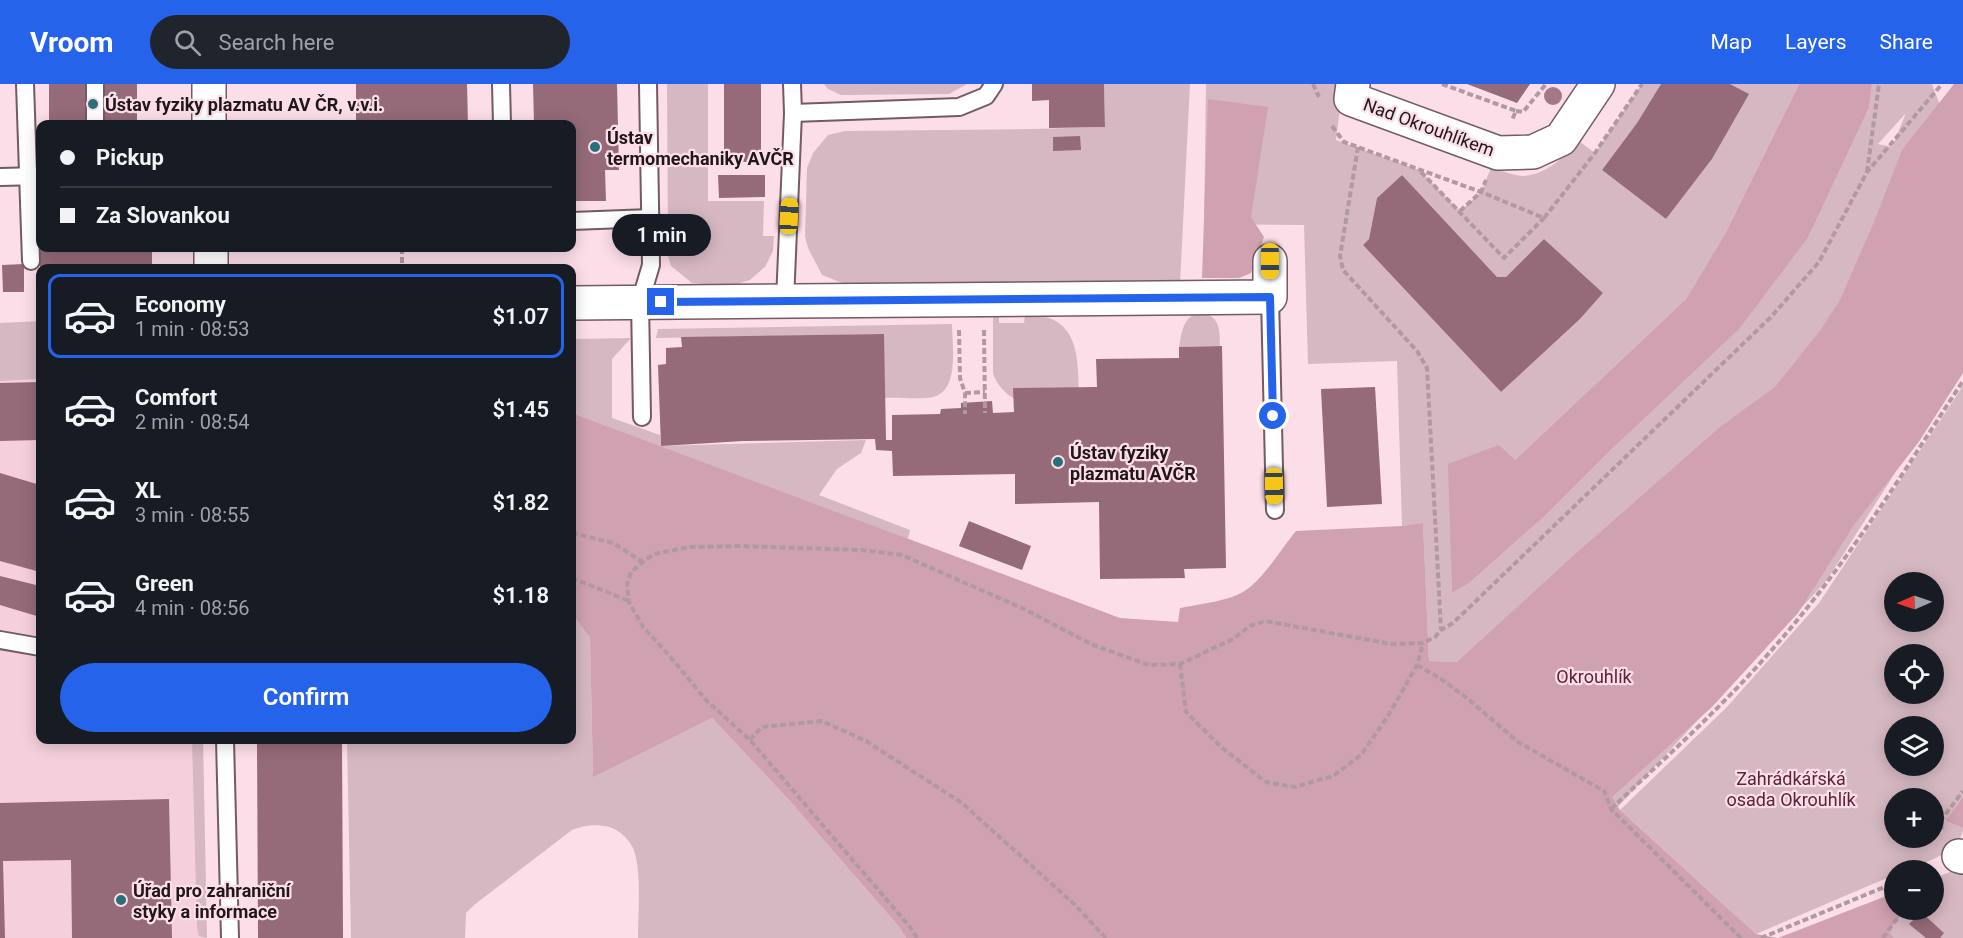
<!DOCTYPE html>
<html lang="en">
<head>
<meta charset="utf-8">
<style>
	:root { --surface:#171b24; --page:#20242c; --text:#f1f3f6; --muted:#9ea1a6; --line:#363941; --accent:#2563eb }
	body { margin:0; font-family:Roboto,sans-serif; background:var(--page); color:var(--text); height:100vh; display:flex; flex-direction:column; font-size:22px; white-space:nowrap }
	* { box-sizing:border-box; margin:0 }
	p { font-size:20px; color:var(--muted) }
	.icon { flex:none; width:33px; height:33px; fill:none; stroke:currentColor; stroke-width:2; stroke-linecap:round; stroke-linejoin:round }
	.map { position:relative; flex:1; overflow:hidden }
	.details { position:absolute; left:36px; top:180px; width:540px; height:480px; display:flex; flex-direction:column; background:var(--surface); border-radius:12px; box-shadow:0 3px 15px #0003 }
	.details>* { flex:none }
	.guide { position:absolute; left:36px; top:36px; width:540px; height:132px; border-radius:12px; box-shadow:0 3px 15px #0003; display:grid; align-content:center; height:132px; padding:0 24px; background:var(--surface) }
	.needle { width:39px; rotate:268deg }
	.controls { position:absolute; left:1884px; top:488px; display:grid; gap:12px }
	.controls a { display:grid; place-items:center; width:60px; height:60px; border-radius:50%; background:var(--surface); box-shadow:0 3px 15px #0003; font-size:30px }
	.end { position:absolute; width:27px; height:27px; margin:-14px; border:8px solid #2563eb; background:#fff; box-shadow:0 0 0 3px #fff }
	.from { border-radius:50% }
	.bubble { position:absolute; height:42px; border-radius:21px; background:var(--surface); box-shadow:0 3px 15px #0003; font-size:20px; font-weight:600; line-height:42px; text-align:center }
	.car { position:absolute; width:18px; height:36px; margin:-18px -9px; border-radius:8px; box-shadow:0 0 4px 2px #0007; background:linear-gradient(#f5c518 24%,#345 0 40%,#f5c518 0 76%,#345 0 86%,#f5c518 0) }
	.guide b { display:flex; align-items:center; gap:21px; height:57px; font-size:22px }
	.guide b+b { border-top:2px solid var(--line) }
	.guide i { width:15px; height:15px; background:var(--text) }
	ul { padding:10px 0 0; list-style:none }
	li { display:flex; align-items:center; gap:18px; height:84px; margin:0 12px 9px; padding:0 12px; border:3px solid transparent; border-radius:12px }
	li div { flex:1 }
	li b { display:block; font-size:22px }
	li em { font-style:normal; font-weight:600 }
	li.active { border-color:var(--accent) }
	li>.icon { width:54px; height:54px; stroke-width:1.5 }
	.cta { display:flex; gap:12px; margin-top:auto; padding:12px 24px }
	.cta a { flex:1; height:69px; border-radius:36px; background:var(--accent); color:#fff; font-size:24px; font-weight:600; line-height:69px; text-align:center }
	header { display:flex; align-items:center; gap:36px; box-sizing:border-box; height:84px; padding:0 30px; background:var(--accent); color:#fff }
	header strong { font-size:28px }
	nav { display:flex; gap:33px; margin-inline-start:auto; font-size:21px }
	.search { width:420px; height:54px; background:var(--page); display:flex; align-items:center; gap:15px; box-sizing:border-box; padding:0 21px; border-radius:33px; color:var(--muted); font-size:22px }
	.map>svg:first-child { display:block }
</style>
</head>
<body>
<header>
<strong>Vroom</strong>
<div class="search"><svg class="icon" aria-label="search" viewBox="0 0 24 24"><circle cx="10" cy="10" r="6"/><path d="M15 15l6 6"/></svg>Search here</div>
<nav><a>Map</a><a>Layers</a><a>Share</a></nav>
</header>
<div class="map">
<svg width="1963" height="854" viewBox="0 0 1963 854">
	<rect width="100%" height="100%" fill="#fcdee8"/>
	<polygon fill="#f5d0dc" points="40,295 40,656 203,656 207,854 0,854 0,297"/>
	<g fill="#d6b8c2" fill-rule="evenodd">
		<polygon points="667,0 708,0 708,117 764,117 763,152 774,152 773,167 765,183 750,196 730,202 692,199 671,182 663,155 668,155"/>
		<polygon points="824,0 967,0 949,10 841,11 828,5"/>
		<polygon points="1104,0 1190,0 1180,200 1143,198 845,200 822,191 808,164 805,152 807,84 813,69 828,51 845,47 1032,45 1105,43"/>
		<path d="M1206 0H1343L1336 56 1419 86 1460 127 1481 108 1491 84C1501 86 1514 92 1524 92 1547 90 1564 73 1579 57L1595 69 1642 0H1661L1637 39 1602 86 1666 135 1712 75 1748 10 1730 0H1799L1726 148 1686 215 1515 376 1451 445 1452 509 1468 500 1545 432 1618 359 1809 152 1869 24 1872 0H1932L1963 83V282L1827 496 1602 740 1417 581 1453 578 1429 577 1423 440 1402 442 1397 277 1308 280 1304 141 1204 140ZM1906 29 1892 63 1878 60ZM1402 91 1497 193H1506L1544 155 1603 209 1580 235 1501 308 1363 161 1369 155 1377 114Z"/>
		<path d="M1202 229C1220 232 1220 247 1220 262L1179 263C1182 248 1183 230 1202 229Z"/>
		<path d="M999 230V239H1024L1025 231C1082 229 1078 277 1079 319 1062 318 1039 321 1022 317 1009 315 996 301 993 289V231Z"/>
		<polygon points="40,237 40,295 0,297 0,239"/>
		<path d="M952 240C952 260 960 307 933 313 920 316 899 313 885 314L883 250 656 254 658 245Z"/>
		<polygon points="631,254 612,275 612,334 660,351 661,362 866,356 861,369 837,385 819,411 910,446 908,455 572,329 572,255"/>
		<path d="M1963 302V713L1945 737 1963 744C1963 767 1915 786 1894 786V791L1756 850 1620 726 1727 623 1819 519ZM1894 498H1934V537H1894ZM1894 570H1934V609H1894ZM1894 642H1934V681H1894ZM1894 714H1934V753H1894Z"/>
		<path d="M572 530 590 552 593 692 712 634 788 715 900 844 906 854H638C638 831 642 784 633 764 628 754 619 746 609 743 595 740 585 741 572 746L474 821 466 829 465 854H351L347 656H572Z"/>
		<polygon points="192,656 203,656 207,854 199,852 197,845"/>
		<polygon points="1950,788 1963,790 1963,854 1894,854 1889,849 1906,825 1934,825 1934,794"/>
	</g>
	<g fill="#d0a1b1">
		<polygon points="1799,0 1872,0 1869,24 1809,152 1739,245 1618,359 1545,432 1468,500 1452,509 1448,380 1499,361 1515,376 1686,215 1726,148"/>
		<path d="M1954 0H1963V289L1918 359 1854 441 1798 529 1712 623 1612 713 1620 726 1756 850 1777 854H906L900 844 788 715 712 634 593 693 590 553 572 530V329L1120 534 1178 538 1180 524C1196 521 1225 517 1239 510 1260 501 1281 465 1296 447L1402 442 1423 439 1429 577 1457 578 1573 472 1720 343 1775 303 1819 248 1840 216 1874 138 1902 66Z"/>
		<polygon points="1208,15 1268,23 1251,133 1264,153 1251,189 1239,194 1202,194"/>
		<polygon points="1963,713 1963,744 1945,737"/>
		<polygon points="1894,809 1894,825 1906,825 1889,848 1894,854 1778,854"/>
	</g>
	<g fill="#956a79">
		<rect x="49" y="0" width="88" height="40"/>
		<polygon points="356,0 467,0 468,40 383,40 383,37 356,38"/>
		<polygon points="533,0 617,0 619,86 605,86 606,117 572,117 572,40 534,40"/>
		<rect x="724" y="0" width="37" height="78"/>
		<polygon points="1032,0 1104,0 1105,43 1049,44 1049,16 1032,17"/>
		<polygon points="1467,0 1530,0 1517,19"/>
		<polygon points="1661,0 1730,0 1749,10 1712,75 1666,135 1602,86 1637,39"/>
		<polygon points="1080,52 1081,66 1053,67 1053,53"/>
		<polygon points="718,91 765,91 765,113 719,114"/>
		<polygon points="1402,91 1497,193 1506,193 1544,155 1603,209 1580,235 1501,308 1363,161 1369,155 1377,114"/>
		<rect x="40" y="164" width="112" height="20"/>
		<polygon points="24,180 24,208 3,208 2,181"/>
		<polygon points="884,250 886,356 892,356 892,331 940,330 941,325 961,324 961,319 992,317 993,329 1014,328 1013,304 1097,303 1096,275 1179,274 1179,263 1222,262 1226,484 1184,485 1185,494 1100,495 1099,418 1015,420 1015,390 893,392 892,367 876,366 875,355 743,357 661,362 658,281 666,280 666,264 682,263 681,253"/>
		<polygon points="40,298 40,356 0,357 0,299"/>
		<polygon points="1375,303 1382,420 1327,423 1321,305"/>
		<polygon points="0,389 40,401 40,488 0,477"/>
		<polygon points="969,437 1031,462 1022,486 959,462"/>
		<polygon points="0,492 40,502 40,533 0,521"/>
		<polygon points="257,656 342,656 343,854 258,854"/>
		<polygon points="169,715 172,854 72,854 71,776 3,777 5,854 0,854 0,719"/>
		<polygon points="1921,828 1944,849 1940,854 1926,854 1909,840"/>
	</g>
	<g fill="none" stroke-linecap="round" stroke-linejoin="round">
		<g stroke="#735a63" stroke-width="20">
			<g id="lane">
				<polyline points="25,0 31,177"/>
				<polyline points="95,0 95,40"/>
				<polyline points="501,0 502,40"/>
				<polyline points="793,29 959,23 986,12 994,0"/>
				<polyline points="0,93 40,92"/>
				<polyline points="572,137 651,134"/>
				<polyline points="1270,213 1275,426"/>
				<polyline points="785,217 793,29 792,0"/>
				<polyline points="642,333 640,218 651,181 648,0"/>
				<polyline points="0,556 40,563"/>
				<polyline points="225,656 230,854"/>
			</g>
		</g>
		<g stroke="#735a63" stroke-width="36">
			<g id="street">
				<polyline points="209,0 209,40"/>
				<polyline points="1353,0 1351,15 1498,69 1533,68 1561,55 1598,0"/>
				<polyline points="211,164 211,184"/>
				<polyline points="572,219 1270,213 1270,177"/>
				<polyline points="1959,772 1963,773"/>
			</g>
		</g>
		<g stroke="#b099a1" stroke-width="4" stroke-dasharray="6 3" stroke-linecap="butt">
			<polyline points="1313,0 1319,13"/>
			<polyline points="1442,0 1516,27 1512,36"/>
			<polyline points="1516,27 1523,28 1546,0"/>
			<polyline points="1332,42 1344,58 1481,108 1544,134 1595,69 1642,0"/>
			<polyline points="1358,63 1340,172 1343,186 1417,267 1427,284 1441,546"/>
			<polyline points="1421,88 1504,174 1544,134"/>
			<polyline points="1867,88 1879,0"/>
			<polyline points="1460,127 1481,108 1486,96"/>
			<polyline points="402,164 402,184"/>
			<polyline points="959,246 960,294 965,309 965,330"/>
			<polyline points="984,246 985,329"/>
			<polyline points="965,309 985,308"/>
			<polyline points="572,449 613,459 643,478"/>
			<polyline points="572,494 629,517"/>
			<polyline points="1180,580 1186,628 1221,663 1266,698 1295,703 1333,692 1361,671 1388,632 1417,581 1423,559"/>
			<polyline points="1417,581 1438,593 1467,614 1518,658 1604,707 1611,725 1741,854"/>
			<polyline points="750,656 762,643 822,637 866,657 962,719 1073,819 1106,854"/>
			<path d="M1611 725C1665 674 1721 624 1770 568 1844 485 1902 390 1963 297"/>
			<polyline points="1943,745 1939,739 1963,707"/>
			<polyline points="917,854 910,843 750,656 706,616 667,569 643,543 629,518 627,500 631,488 643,478 654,470 690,463 738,462 861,466 902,471 1024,525 1093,561 1149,581 1180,580 1233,555 1250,542 1265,537 1391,560 1423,559 1435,553 1441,546 1453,539 1771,233 1819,178 1867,88 1942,0"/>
			<polyline points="1761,854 1894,799"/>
			<polyline points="1883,854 1904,825"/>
		</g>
		<use href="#lane" stroke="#fff" stroke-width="16"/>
		<use href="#street" stroke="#fff" stroke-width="33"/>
	</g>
	<circle fill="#a57789" cx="1553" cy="12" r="9"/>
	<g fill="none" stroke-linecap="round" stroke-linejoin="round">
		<polyline stroke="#2563eb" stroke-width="8" points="661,218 1270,213 1273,332"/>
	</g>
	<g fill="#277079" stroke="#fcdee8" stroke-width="2">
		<circle cx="93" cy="20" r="6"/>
		<circle cx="595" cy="63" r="6"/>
		<circle cx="1058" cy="378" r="6"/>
		<circle cx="121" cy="816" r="6"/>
	</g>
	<g text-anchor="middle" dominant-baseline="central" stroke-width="4.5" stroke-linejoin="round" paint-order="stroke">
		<g font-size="18" font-weight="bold" fill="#21171a" stroke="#fcdee8" text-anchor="start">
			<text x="105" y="20">Ústav fyziky plazmatu AV ČR, v.v.i.</text>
			<text x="607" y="53">Ústav<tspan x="607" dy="21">termomechaniky AVČR</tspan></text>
			<text x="1070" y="368">Ústav fyziky<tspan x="1070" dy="21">plazmatu AVČR</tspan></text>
			<text x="133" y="806">Úřad pro zahraniční<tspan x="133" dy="21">styky a informace</tspan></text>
		</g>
		<g font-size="18" fill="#21171a" stroke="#fcdee8">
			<text transform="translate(1429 43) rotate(20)">Nad Okrouhlíkem</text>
		</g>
		<g font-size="18" fill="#5d233c" stroke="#fcdee8">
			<text x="1594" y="592">Okrouhlík</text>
			<text x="1791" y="694">Zahrádkářská<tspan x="1791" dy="21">osada Okrouhlík</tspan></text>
		</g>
	</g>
</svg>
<div class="controls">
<a><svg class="needle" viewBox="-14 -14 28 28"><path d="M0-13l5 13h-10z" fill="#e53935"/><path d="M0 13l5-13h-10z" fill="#9ea1a6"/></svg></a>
<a><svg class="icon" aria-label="locate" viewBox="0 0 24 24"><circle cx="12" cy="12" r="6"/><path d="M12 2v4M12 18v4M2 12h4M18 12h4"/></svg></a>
<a><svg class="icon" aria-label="layers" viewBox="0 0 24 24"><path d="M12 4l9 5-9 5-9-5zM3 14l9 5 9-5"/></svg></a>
<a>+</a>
<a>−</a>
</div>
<i class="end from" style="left:1273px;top:332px"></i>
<i class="end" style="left:661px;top:218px"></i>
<div class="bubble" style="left:612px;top:130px;width:99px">1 min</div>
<i class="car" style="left:789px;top:132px;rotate:3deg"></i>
<i class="car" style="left:1270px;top:177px;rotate:180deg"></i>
<i class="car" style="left:1274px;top:402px;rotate:179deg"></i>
<div class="guide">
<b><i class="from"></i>Pickup</b>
<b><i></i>Za Slovankou</b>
</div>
<section class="details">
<ul>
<li class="active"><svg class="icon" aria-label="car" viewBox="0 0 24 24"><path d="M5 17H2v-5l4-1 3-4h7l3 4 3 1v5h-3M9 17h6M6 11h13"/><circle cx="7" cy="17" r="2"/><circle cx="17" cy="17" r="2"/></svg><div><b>Economy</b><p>1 min · 08:53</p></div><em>$1.07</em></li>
<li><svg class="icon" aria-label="car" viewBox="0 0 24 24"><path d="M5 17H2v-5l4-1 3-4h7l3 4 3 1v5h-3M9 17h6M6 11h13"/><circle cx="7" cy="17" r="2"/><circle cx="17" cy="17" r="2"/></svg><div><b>Comfort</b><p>2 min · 08:54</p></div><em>$1.45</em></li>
<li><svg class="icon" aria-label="car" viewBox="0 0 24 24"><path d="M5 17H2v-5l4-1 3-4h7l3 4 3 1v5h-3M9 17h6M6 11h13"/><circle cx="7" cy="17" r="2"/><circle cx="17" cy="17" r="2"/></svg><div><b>XL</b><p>3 min · 08:55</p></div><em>$1.82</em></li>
<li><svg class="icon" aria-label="car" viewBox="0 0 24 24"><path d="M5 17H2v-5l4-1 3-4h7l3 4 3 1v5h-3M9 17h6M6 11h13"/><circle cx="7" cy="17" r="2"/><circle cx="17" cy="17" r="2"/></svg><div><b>Green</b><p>4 min · 08:56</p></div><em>$1.18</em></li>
</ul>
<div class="cta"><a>Confirm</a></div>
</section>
</div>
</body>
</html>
